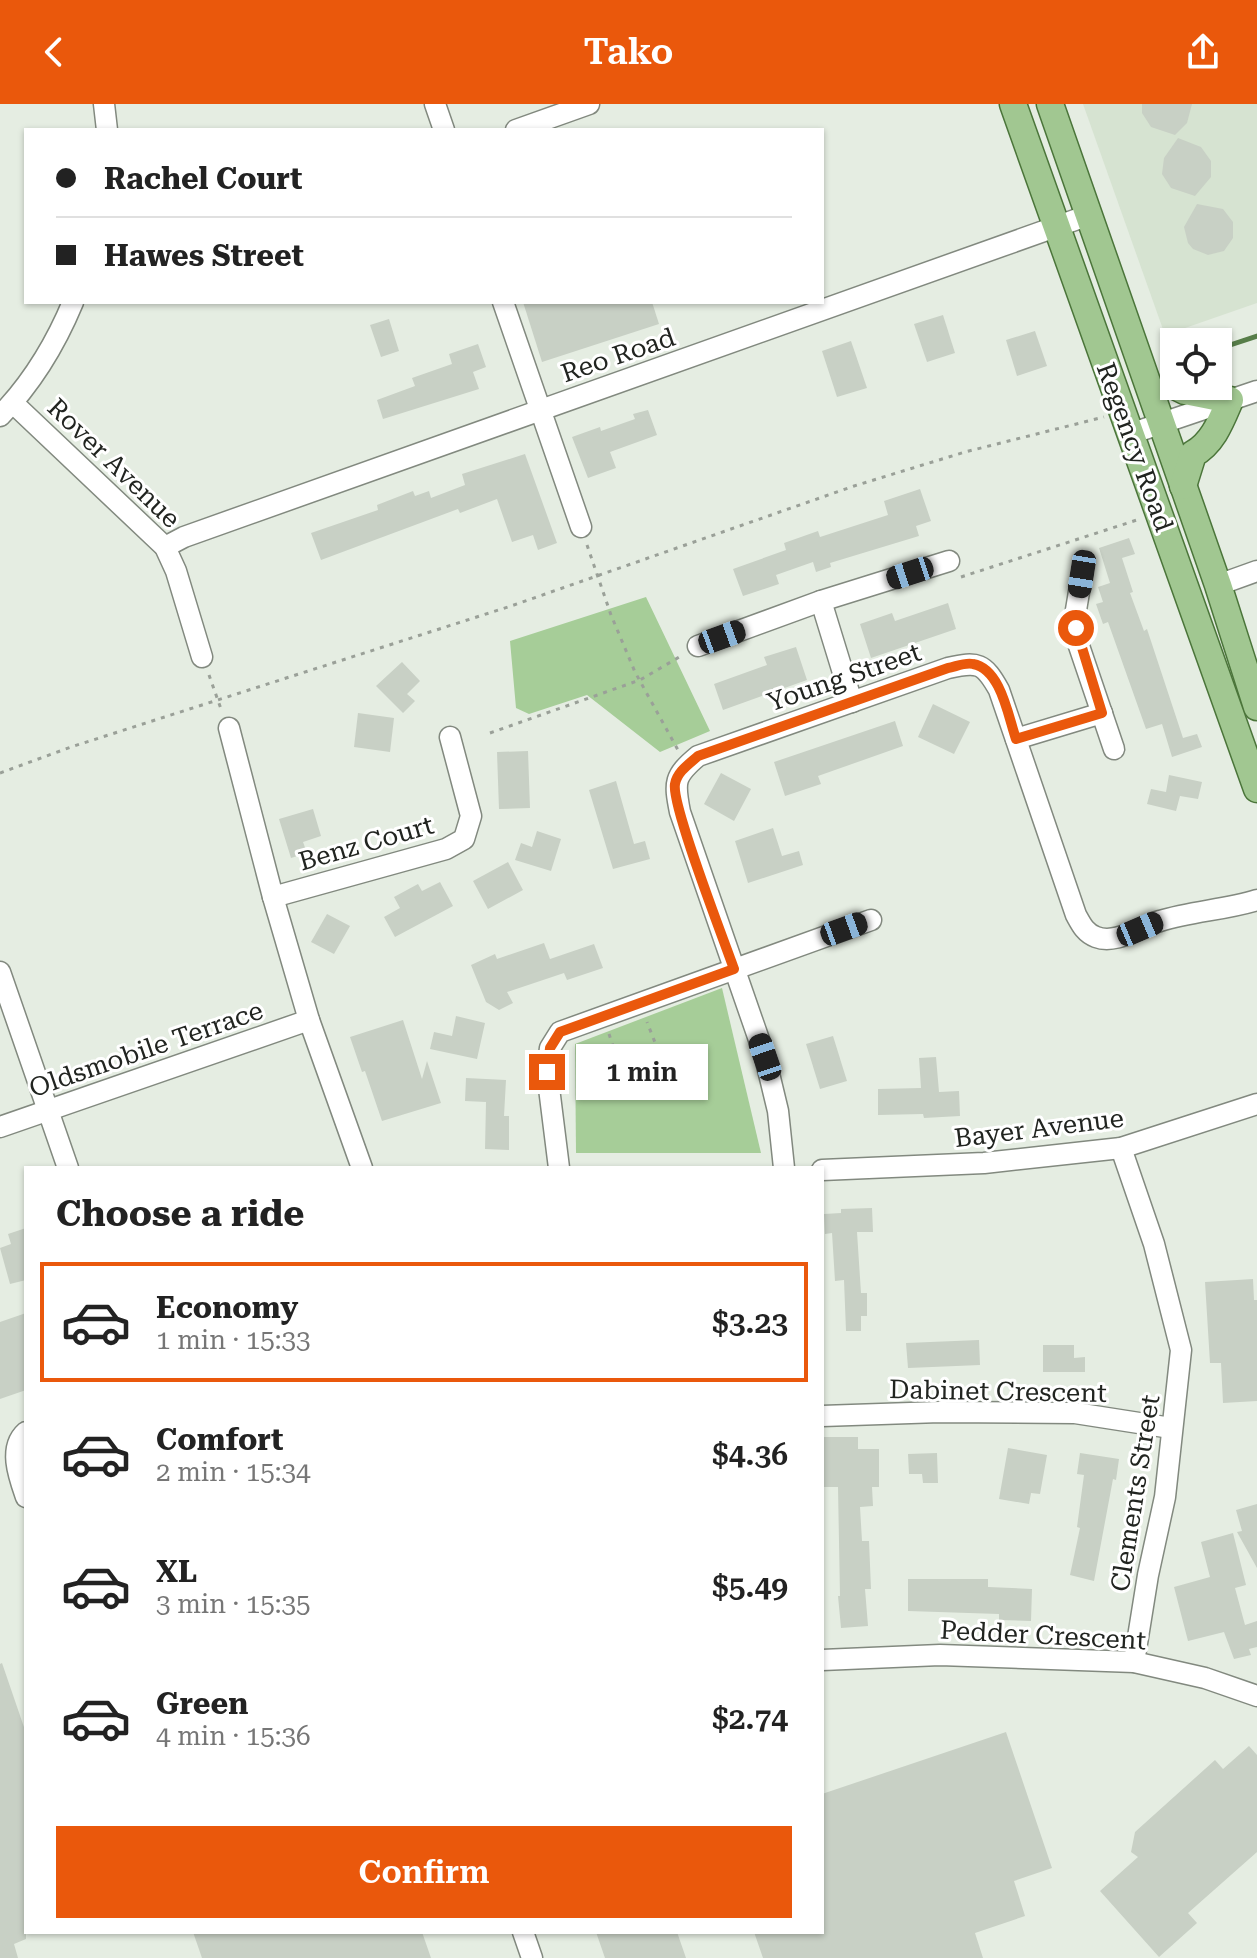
<!DOCTYPE html>
<html lang="en">
<head>
<meta charset="utf-8">
<style>
	:root { --surface:#fff; --page:#f2f2f2; --text:#222; --muted:#767676; --line:#e0e0e0; --accent:#ea580c }
	body { margin:0; font-family:"Roboto Serif",serif; background:var(--page); color:var(--text); height:100vh; display:flex; flex-direction:column; font-size:30px; white-space:nowrap }
	* { box-sizing:border-box; margin:0 }
	p { font-size:26px; color:var(--muted) }
	.icon { flex:none; width:44px; height:44px; fill:none; stroke:currentColor; stroke-width:2; stroke-linecap:round; stroke-linejoin:round }
	.map { position:relative; flex:1; overflow:hidden }
	.side { position:absolute; left:24px; top:1062px; width:800px; height:768px; display:flex; flex-direction:column; background:var(--surface); border-radius:0px; box-shadow:0 2px 6px #0004 }
	.side>* { flex:none }
	.hud { position:absolute; left:24px; top:24px; width:800px; height:176px; border-radius:0px; box-shadow:0 2px 6px #0004; display:grid; align-content:center; height:176px; padding:0 32px; background:var(--surface) }
	.buttons { position:absolute; left:1160px; top:224px; display:grid; gap:16px }
	.buttons a { display:grid; place-items:center; width:72px; height:72px; border-radius:0px; background:var(--surface); box-shadow:0 2px 6px #0004; font-size:40px }
	.end { position:absolute; width:36px; height:36px; margin:-18px; border:10px solid #ea580c; background:#fff; box-shadow:0 0 0 4px #fff }
	.from { border-radius:50% }
	.bubble { position:absolute; height:56px; border-radius:0px; background:var(--surface); box-shadow:0 2px 6px #0004; font-size:26px; font-weight:600; line-height:56px; text-align:center }
	.car { position:absolute; width:24px; height:48px; margin:-24px -12px; border-radius:10px; box-shadow:0 0 6px 2px #0007; background:linear-gradient(#222 24%,#8ab4d8 0 40%,#222 0 76%,#8ab4d8 0 86%,#222 0) }
	.hud b { display:flex; align-items:center; gap:28px; height:76px; font-size:30px }
	.hud b+b { border-top:2px solid var(--line) }
	.hud i { width:20px; height:20px; background:var(--text) }
	ul { padding:0; list-style:none }
	li { display:flex; align-items:center; gap:24px; height:120px; margin:0 16px 12px; padding:0 16px; border:4px solid transparent; border-radius:0px }
	li div { flex:1 }
	li b { display:block; font-size:30px }
	li em { font-style:normal; font-weight:600 }
	li.on { border-color:var(--accent) }
	li>.icon { width:72px; height:72px; stroke-width:1.5 }
	h2 { padding:0 32px; font-size:36px; line-height:96px }
	.cta { display:flex; gap:16px; margin-top:auto; padding:16px 32px }
	.cta a { flex:1; height:92px; border-radius:0px; background:var(--accent); color:#fff; font-size:32px; font-weight:600; line-height:92px; text-align:center }
	header { display:flex; justify-content:space-between; align-items:center; height:104px; padding:0 32px; background:var(--accent); color:#fff; font-size:36px; font-weight:600 }
	.map>svg:first-child { display:block }
</style>
</head>
<body>
<header><svg class="icon" aria-label="back" viewBox="0 0 24 24"><path d="M15 5l-7 7 7 7"/></svg>Tako<svg class="icon" aria-label="share" viewBox="0 0 24 24"><path d="M12 15V3M7 8l5-5 5 5M5 13v7h14v-7"/></svg></header>
<div class="map">
<svg width="1257" height="1854" viewBox="0 0 1257 1854">
	<rect width="100%" height="100%" fill="#e5ede2"/>
	<polygon fill="#d6e3d1" points="1083,0 1257,0 1257,199 1165,231"/>
	<g fill="#a6cd98">
		<polygon points="646,493 710,627 660,648 587,591 529,610 516,604 510,537"/>
		<polygon points="722,884 761,1049 576,1049 575,940"/>
	</g>
	<g fill="none" stroke-linecap="round" stroke-linejoin="round">
		<polyline stroke="#577e49" stroke-width="5" points="1218,245 1257,232"/>
	</g>
	<g fill="#c8d0c5">
		<polygon points="1142,0 1192,0 1187,19 1175,31 1151,23 1142,9"/>
		<polygon points="1178,34 1201,43 1211,57 1211,73 1195,92 1171,84 1162,70 1164,54"/>
		<polygon points="1197,100 1223,105 1233,118 1233,134 1224,147 1208,151 1193,145 1188,139 1184,123"/>
		<polygon points="523,198 652,198 659,220 542,258"/>
		<polygon points="943,211 955,249 927,258 914,220"/>
		<polygon points="389,215 399,247 381,253 370,221"/>
		<polygon points="1035,227 1047,262 1017,272 1006,236"/>
		<polygon points="851,237 867,284 837,293 822,247"/>
		<polygon points="478,240 486,263 473,268 479,285 383,315 377,296 415,282 412,274 452,260 449,250"/>
		<polygon points="648,306 657,331 610,348 616,364 588,374 572,333 600,323 601,327 635,315 633,310"/>
		<polygon points="525,350 557,439 538,446 533,431 512,438 497,395 460,409 458,405 321,456 311,429 378,406 377,401 413,387 415,392 429,387 431,394 465,381 462,370"/>
		<polygon points="920,385 931,417 916,422 919,432 830,459 831,463 816,468 813,458 776,471 779,480 743,492 733,465 786,446 784,439 818,427 820,433 888,411 884,397"/>
		<polygon points="1129,434 1135,450 1122,454 1133,488 1130,489 1144,527 1147,525 1183,634 1197,630 1202,643 1172,653 1162,620 1146,625 1108,518 1103,520 1096,500 1103,498 1098,483 1110,479 1099,444"/>
		<polygon points="948,499 956,525 871,554 860,520 892,509 895,517"/>
		<polygon points="796,543 807,576 723,606 714,580 767,561 764,553"/>
		<polygon points="402,558 420,577 407,590 415,597 403,609 376,582"/>
		<polygon points="933,600 970,618 954,650 918,633"/>
		<polygon points="358,609 394,614 390,648 354,643"/>
		<polygon points="895,617 903,642 818,672 821,680 785,692 774,658"/>
		<polygon points="528,647 530,704 499,705 497,648"/>
		<polygon points="721,669 751,685 734,717 704,700"/>
		<polygon points="1169,671 1202,678 1198,695 1180,692 1176,707 1147,700 1151,685 1166,688"/>
		<polygon points="616,677 634,740 645,737 650,755 613,765 589,686"/>
		<polygon points="313,705 321,732 303,738 307,749 291,754 279,715"/>
		<polygon points="773,724 782,752 799,747 803,761 748,779 735,737"/>
		<polygon points="537,727 561,735 551,767 515,756 521,739 532,743"/>
		<polygon points="508,758 523,786 488,805 473,777"/>
		<polygon points="440,778 453,802 395,833 384,813 400,804 394,793 418,780 422,787"/>
		<polygon points="327,810 350,822 334,850 311,838"/>
		<polygon points="544,839 550,855 594,840 603,864 567,876 564,869 507,888 513,899 499,906 486,898 471,861 495,850 497,855"/>
		<polygon points="456,912 485,919 477,955 430,945 434,928 452,932"/>
		<polygon points="403,916 422,975 427,957 441,999 382,1017 365,967 362,968 350,933"/>
		<polygon points="833,932 847,977 820,985 806,940"/>
		<polygon points="936,953 939,988 959,987 960,1012 924,1014 923,1010 878,1011 878,985 921,984 919,954"/>
		<polygon points="466,974 506,976 504,1012 509,1012 509,1046 485,1045 486,998 465,997"/>
		<polygon points="872,1104 873,1128 857,1128 861,1189 867,1189 867,1212 861,1212 861,1227 846,1227 844,1176 835,1177 832,1129 825,1130 824,1110 841,1109 841,1105"/>
		<polygon points="26,1124 26,1176 10,1180 0,1144 11,1140 8,1130"/>
		<polygon points="1253,1175 1254,1196 1257,1196 1257,1297 1223,1299 1221,1259 1210,1259 1205,1178"/>
		<polygon points="26,1209 26,1286 0,1295 0,1218"/>
		<polygon points="979,1236 980,1261 908,1264 906,1239"/>
		<polygon points="1043,1241 1074,1241 1074,1254 1085,1253 1085,1268 1043,1268"/>
		<polygon points="822,1333 858,1333 858,1345 879,1345 879,1383 872,1383 873,1402 860,1403 862,1437 869,1437 871,1485 865,1485 868,1522 841,1524 838,1492 840,1492 838,1383 822,1383"/>
		<polygon points="1008,1344 1047,1351 1040,1390 1031,1389 1029,1400 999,1395"/>
		<polygon points="937,1349 938,1379 923,1379 922,1370 909,1370 908,1350"/>
		<polygon points="1080,1349 1119,1355 1116,1376 1113,1375 1094,1477 1070,1471 1080,1424 1077,1423 1084,1371 1077,1370"/>
		<polygon points="1257,1400 1257,1464 1237,1428 1242,1427 1236,1406"/>
		<polygon points="1233,1429 1246,1481 1235,1484 1245,1521 1257,1517 1257,1543 1249,1545 1251,1551 1234,1555 1224,1528 1188,1537 1174,1483 1210,1473 1201,1438"/>
		<polygon points="908,1475 988,1475 988,1483 1032,1485 1031,1517 999,1516 999,1510 908,1507"/>
		<polygon points="2,1559 26,1629 26,1835 14,1840 18,1854 0,1854 0,1560"/>
		<polygon points="1006,1628 1052,1764 1014,1777 1025,1812 975,1829 983,1854 763,1854 754,1828 822,1828 822,1690"/>
		<polygon points="1249,1642 1257,1651 1257,1748 1188,1809 1197,1819 1159,1853 1100,1787 1138,1753 1131,1748 1135,1728 1215,1656 1223,1665"/>
		<polygon points="193,1828 422,1828 431,1854 202,1854"/>
		<polygon points="596,1828 677,1828 686,1854 605,1854"/>
	</g>
	<g fill="none" stroke-linecap="round" stroke-linejoin="round">
		<g stroke="#82897f" stroke-width="23">
			<g id="minor">
				<polyline points="104,0 107,26"/>
				<polyline points="435,0 444,26"/>
				<polyline points="516,26 589,0"/>
				<polyline points="503,198 581,423"/>
				<polyline points="13,299 165,443 176,467 202,553"/>
				<path d="M0 312C31 280 56 239 73 198"/>
				<polyline points="1130,330 1257,287"/>
				<polyline points="165,443 184,433 1089,111"/>
				<polyline points="1082,470 1076,506 1078,539 1114,645"/>
				<polyline points="1218,481 1257,467"/>
				<polyline points="821,497 852,598"/>
				<polyline points="698,542 821,497 949,457"/>
				<polyline points="229,624 273,793 309,916 362,1064"/>
				<polyline points="1016,635 1102,609"/>
				<polyline points="273,793 446,745 464,735 471,712 450,633"/>
				<polyline points="0,868 68,1064"/>
				<polyline points="0,1023 309,916"/>
				<polyline points="1121,1044 1154,1140 1181,1246 1165,1393 1148,1471 1134,1558"/>
				<polyline points="559,1064 547,968 550,944 560,928 871,816"/>
				<path d="M784 1064 778 1007 765 953 680 708C674 678 674 672 698 652L948 564C978 557 984 559 999 586L1076 811C1081 820 1085 829 1096 833 1117 841 1140 822 1160 817 1192 807 1225 806 1257 796"/>
				<polyline points="822,1066 984,1059 1121,1044 1257,1000"/>
				<polyline points="822,1312 940,1308 1075,1309 1171,1324"/>
				<path d="M26 1328C8 1344 19 1373 26 1393"/>
				<polyline points="822,1556 940,1551 1134,1558 1205,1574 1257,1592"/>
				<polyline points="523,1828 532,1854"/>
			</g>
		</g>
		<g stroke="#4b753a" stroke-width="29">
			<g id="major">
				<polyline points="1013,0 1257,685"/>
				<polyline points="1050,0 1218,481 1257,603"/>
				<path d="M1175 282 1185 287 1230 296C1221 317 1213 339 1193 350L1183 382"/>
			</g>
		</g>
		<g stroke="#9aa098" stroke-width="3" stroke-dasharray="4 6" stroke-linecap="butt">
			<polyline points="587,441 611,511 635,568 678,646"/>
			<polyline points="961,473 1140,415"/>
			<polyline points="209,571 221,605"/>
			<polyline points="490,629 640,576 681,552"/>
			<polyline points="0,669 71,643 511,502 854,382 965,348 1104,313"/>
			<polyline points="609,930 617,954 656,941 647,918"/>
		</g>
		<use href="#minor" stroke="#fff" stroke-width="20"/>
		<use href="#major" stroke="#a1c791" stroke-width="26"/>
	</g>
	<g fill="none" stroke-linecap="round" stroke-linejoin="round">
		<path stroke="#ea580c" stroke-width="10" d="M547 968 550 944 560 928 734 865C724 836 671 701 675 680 677 668 689 660 698 652L948 564C955 563 965 558 973 560 1001 565 1008 612 1016 635L1102 609 1076 524"/>
	</g>
	<g text-anchor="middle" dominant-baseline="central" stroke-width="6" stroke-linejoin="round" paint-order="stroke">
		<g font-size="26" fill="#212420" stroke="#fff">
			<text transform="translate(618 251) rotate(-19)">Reo Road</text>
			<text transform="translate(1135 343) rotate(70)">Regency Road</text>
			<text transform="translate(114 359) rotate(44)">Rover Avenue</text>
			<text transform="translate(844 573) rotate(-19)">Young Street</text>
			<text transform="translate(366 739) rotate(-16)">Benz Court</text>
			<text transform="translate(146 945) rotate(-19)">Oldsmobile Terrace</text>
			<text transform="translate(1039 1024) rotate(-7)">Bayer Avenue</text>
			<text transform="translate(998 1287) rotate(1)">Dabinet Crescent</text>
			<text transform="translate(1135 1389) rotate(-81)">Clements Street</text>
			<text transform="translate(1043 1531) rotate(3)">Pedder Crescent</text>
		</g>
	</g>
</svg>
<div class="buttons">
<a><svg class="icon" aria-label="locate" viewBox="0 0 24 24"><circle cx="12" cy="12" r="6"/><path d="M12 2v4M12 18v4M2 12h4M18 12h4"/></svg></a>
</div>
<i class="end from" style="left:1076px;top:524px"></i>
<i class="end" style="left:547px;top:968px"></i>
<div class="bubble" style="left:576px;top:940px;width:132px">1 min</div>
<i class="car" style="left:910px;top:469px;rotate:252deg"></i>
<i class="car" style="left:1082px;top:470px;rotate:189deg"></i>
<i class="car" style="left:722px;top:533px;rotate:70deg"></i>
<i class="car" style="left:844px;top:825px;rotate:70deg"></i>
<i class="car" style="left:1140px;top:825px;rotate:67deg"></i>
<i class="car" style="left:765px;top:953px;rotate:341deg"></i>
<div class="hud">
<b><i class="from"></i>Rachel Court</b>
<b><i></i>Hawes Street</b>
</div>
<section class="side">
<h2>Choose a ride</h2>
<ul>
<li class="on"><svg class="icon" aria-label="car" viewBox="0 0 24 24"><path d="M5 17H2v-5l4-1 3-4h7l3 4 3 1v5h-3M9 17h6M6 11h13"/><circle cx="7" cy="17" r="2"/><circle cx="17" cy="17" r="2"/></svg><div><b>Economy</b><p>1 min · 15:33</p></div><em>$3.23</em></li>
<li><svg class="icon" aria-label="car" viewBox="0 0 24 24"><path d="M5 17H2v-5l4-1 3-4h7l3 4 3 1v5h-3M9 17h6M6 11h13"/><circle cx="7" cy="17" r="2"/><circle cx="17" cy="17" r="2"/></svg><div><b>Comfort</b><p>2 min · 15:34</p></div><em>$4.36</em></li>
<li><svg class="icon" aria-label="car" viewBox="0 0 24 24"><path d="M5 17H2v-5l4-1 3-4h7l3 4 3 1v5h-3M9 17h6M6 11h13"/><circle cx="7" cy="17" r="2"/><circle cx="17" cy="17" r="2"/></svg><div><b>XL</b><p>3 min · 15:35</p></div><em>$5.49</em></li>
<li><svg class="icon" aria-label="car" viewBox="0 0 24 24"><path d="M5 17H2v-5l4-1 3-4h7l3 4 3 1v5h-3M9 17h6M6 11h13"/><circle cx="7" cy="17" r="2"/><circle cx="17" cy="17" r="2"/></svg><div><b>Green</b><p>4 min · 15:36</p></div><em>$2.74</em></li>
</ul>
<div class="cta"><a>Confirm</a></div>
</section>
</div>
</body>
</html>
